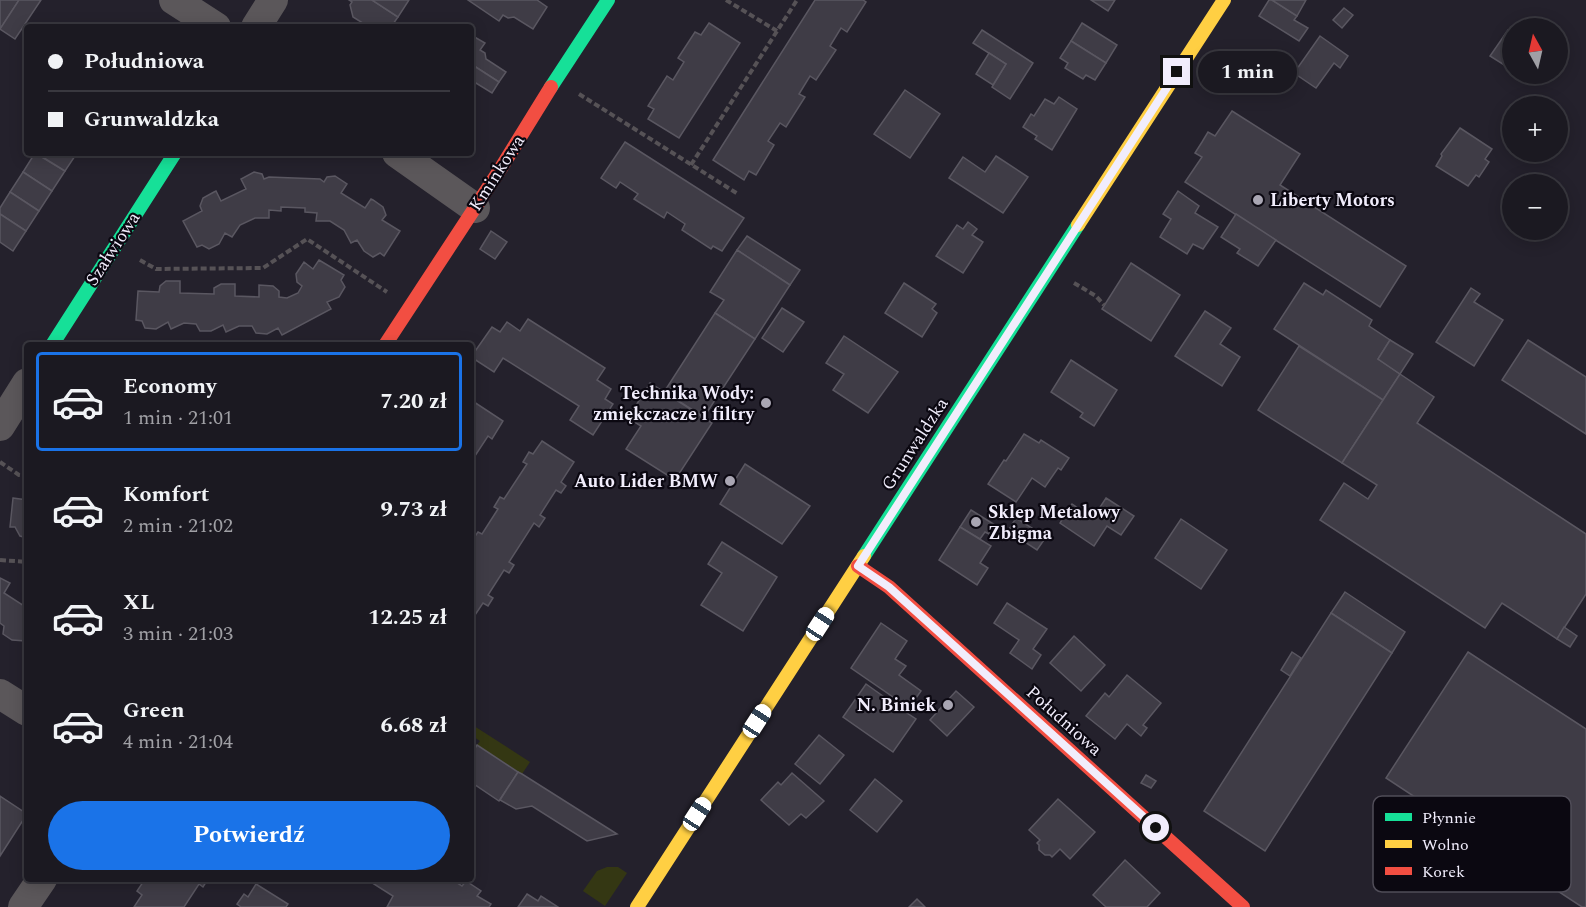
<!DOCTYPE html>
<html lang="pl">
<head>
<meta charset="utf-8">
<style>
	:root { --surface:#1b1921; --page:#28262e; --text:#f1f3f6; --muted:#a0a0a5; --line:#39383f; --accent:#1a73e8 }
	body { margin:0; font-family:Spectral,serif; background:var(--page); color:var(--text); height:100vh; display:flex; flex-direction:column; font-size:22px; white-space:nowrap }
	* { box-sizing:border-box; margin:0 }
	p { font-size:20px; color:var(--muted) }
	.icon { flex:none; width:33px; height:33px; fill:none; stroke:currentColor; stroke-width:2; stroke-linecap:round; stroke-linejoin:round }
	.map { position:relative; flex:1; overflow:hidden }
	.sheet { position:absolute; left:24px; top:342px; width:450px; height:540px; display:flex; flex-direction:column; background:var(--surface); border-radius:6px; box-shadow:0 3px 15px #0003,0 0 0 2px var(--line) }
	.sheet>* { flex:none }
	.top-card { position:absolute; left:24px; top:24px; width:450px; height:132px; border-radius:6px; box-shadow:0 3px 15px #0003,0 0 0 2px var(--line); display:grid; align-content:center; height:132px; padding:0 24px; background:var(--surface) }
	.needle { width:39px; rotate:352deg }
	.fabs { position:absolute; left:1502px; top:18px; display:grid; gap:12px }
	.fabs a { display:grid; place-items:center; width:66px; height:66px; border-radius:50%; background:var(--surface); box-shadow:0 3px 15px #0003,0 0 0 2px var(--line); font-size:30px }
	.end { position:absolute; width:27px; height:27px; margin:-14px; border:8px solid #f1edfc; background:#111; box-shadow:0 0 0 3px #111 }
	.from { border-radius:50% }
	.bubble { position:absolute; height:42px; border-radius:21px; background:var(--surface); box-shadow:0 3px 15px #0003,0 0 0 2px var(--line); font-size:20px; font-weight:700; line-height:42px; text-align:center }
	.car { position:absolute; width:18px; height:36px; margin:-18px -9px; border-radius:8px; box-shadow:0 0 4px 2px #0007; background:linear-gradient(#fff 24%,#345 0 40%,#fff 0 76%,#345 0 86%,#fff 0) }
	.top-card b { display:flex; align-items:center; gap:21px; height:57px; font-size:22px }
	.top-card b+b { border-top:2px solid var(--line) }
	.top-card i { width:15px; height:15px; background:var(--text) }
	ul { padding:10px 0 0; list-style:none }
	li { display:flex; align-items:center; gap:18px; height:99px; margin:0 12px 9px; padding:0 12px; border:3px solid transparent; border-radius:6px }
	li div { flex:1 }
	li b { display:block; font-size:22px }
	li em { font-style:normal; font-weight:700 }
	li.active { border-color:var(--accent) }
	li>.icon { width:54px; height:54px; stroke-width:1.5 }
	.action { display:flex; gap:12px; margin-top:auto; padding:12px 24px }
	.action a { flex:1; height:69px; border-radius:36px; background:var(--accent); color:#fff; font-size:24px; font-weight:700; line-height:69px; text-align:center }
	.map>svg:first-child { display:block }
</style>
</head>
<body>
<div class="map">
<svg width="1586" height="907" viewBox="0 0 1586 907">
	<rect width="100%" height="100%" fill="#24212c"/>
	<g fill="#343713">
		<polygon points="471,724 530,762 522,774 477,745 480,741 471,735"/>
		<polygon points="607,867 618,867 627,873 605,906 583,891 597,871"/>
	</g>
	<g fill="#3f3c46" stroke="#5a5761" stroke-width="1.5">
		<polygon points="0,0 19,0 0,29"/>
		<polygon points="19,0 41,0 15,39 0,29"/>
		<polygon points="349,0 372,0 398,17 391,27 369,27 353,17 350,5 352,2"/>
		<polygon points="372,0 409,0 398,17"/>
		<polygon points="468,0 537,0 547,7 533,29 514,17 508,18 503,15 499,21"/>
		<polygon points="815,0 863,0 866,2 847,32 841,28 830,46 836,50 816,80 810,76 799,94 805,97 786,127 780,123 768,141 774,145 756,175 749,171 744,180 713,160"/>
		<polygon points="1091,0 1115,0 1108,11"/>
		<polygon points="1269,0 1272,0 1297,16 1294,20 1308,28 1299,41 1259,16"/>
		<polygon points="1272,0 1306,0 1297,16"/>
		<polygon points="1344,8 1353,15 1342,28 1333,20"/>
		<polygon points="709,23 740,43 679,138 648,119 654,109 648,106 667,76 673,80 684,62 678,58 695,32 701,35"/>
		<polygon points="1082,23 1117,45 1106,63 1071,41"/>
		<polygon points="982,30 1033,63 1010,99 992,87 1006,64 973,43"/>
		<polygon points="1508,30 1512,33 1512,70 1490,56"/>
		<polygon points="471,35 485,43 480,50 485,53 486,59 506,72 499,82 471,64"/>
		<polygon points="1320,36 1348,56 1340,68 1334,63 1316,88 1294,73"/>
		<polygon points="1071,41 1106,63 1095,80 1086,75 1083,79 1065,68 1068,63 1060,58"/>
		<polygon points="989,53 1006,64 993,85 976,74"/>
		<polygon points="471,64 499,82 492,93 471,80"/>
		<polygon points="1517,74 1536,74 1531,82"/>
		<polygon points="905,90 940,114 910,158 874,134"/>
		<polygon points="1059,97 1077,109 1052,150 1035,139 1037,136 1023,127 1031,114 1034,116 1045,99 1054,104"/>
		<polygon points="1232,111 1300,154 1280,185 1406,266 1380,307 1185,182 1202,157 1195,153 1202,142 1208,132 1215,136"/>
		<polygon points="1460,128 1492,149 1485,159 1489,162 1479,177 1476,175 1468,186 1436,166 1442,156 1441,154"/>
		<polygon points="625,142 744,218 722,251 713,246 711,249 682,230 685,224 667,212 664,218 634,199 638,194 620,182 616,188 601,178"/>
		<polygon points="35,153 65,171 52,191 23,172"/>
		<polygon points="36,153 77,153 65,171"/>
		<polygon points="996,156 1028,177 1003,213 949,178 963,157 985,172"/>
		<polygon points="23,172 52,191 39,211 10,192"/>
		<polygon points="254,172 262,174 264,179 269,177 320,179 324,182 327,177 335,176 347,184 341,193 365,208 371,199 373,200 383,207 386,215 382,220 400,231 384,256 380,253 373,257 364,251 357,240 351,243 344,230 330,221 316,221 317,213 305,212 305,208 281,207 281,211 269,210 269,218 255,218 240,225 232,237 225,233 219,244 209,249 202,245 197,247 183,221 202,211 200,206 203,198 214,192 216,191 221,201 246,189 241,179"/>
		<polygon points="1178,191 1199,206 1195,213 1218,227 1203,249 1193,244 1187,254 1160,237 1171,219 1163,214"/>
		<polygon points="10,192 39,211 26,231 0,214 0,208"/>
		<polygon points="0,214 26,231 13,251 0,242"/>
		<polygon points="1236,214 1276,240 1258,266 1237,253 1240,249 1221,237"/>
		<polygon points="968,222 977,229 972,235 983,242 963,273 936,256 957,225 963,229"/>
		<polygon points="491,231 507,242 495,259 480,249"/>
		<polygon points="747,236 800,270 790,285 737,250"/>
		<polygon points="737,250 790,285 755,339 715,313 724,300 710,292"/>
		<polygon points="319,260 344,275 341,280 345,287 339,297 327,302 331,309 282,335 278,328 267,334 256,333 252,326 239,326 226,332 223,325 211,331 200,331 196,324 184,323 171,329 168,322 156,329 145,328 142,321 136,320 138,291 159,292 160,286 166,281 180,281 180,293 214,294 214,288 221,284 235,284 235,296 259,297 259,285 273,286 279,291 279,297 287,298 298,293 302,286 297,282 296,274 304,262 313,269"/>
		<polygon points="1131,263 1180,295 1151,341 1102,309"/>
		<polygon points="904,283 936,304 932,309 937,313 922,337 885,313"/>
		<polygon points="1304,283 1323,295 1326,290 1372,320 1369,326 1390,340 1378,359 1400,374 1383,400 1274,329"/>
		<polygon points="1471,288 1480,294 1474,302 1503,320 1474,366 1436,342"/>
		<polygon points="782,308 804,322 783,352 762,338"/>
		<polygon points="1205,311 1231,328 1220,344 1240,357 1222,386 1175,356"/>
		<polygon points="715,313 755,339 704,417 664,392"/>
		<polygon points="528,319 605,368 597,380 611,389 605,399 613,404 593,435 570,420 579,406 503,358 494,372 471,357 492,327 500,332 507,322 520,331"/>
		<polygon points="844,336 898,372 868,413 833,390 844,374 826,363"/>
		<polygon points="1390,340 1413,354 1400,374 1378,359"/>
		<polygon points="1528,340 1586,377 1586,434 1502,380"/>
		<polygon points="1299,346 1383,400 1342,463 1258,410"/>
		<polygon points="1071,360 1117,390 1094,426 1080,417 1083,413 1051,392"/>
		<polygon points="1400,374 1434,397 1417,423 1586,534 1586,594 1557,639 1502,603 1485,628 1320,520 1344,483 1368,499 1377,485 1342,463"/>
		<polygon points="650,383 712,423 675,480 626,449 641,426 628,418"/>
		<polygon points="471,400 503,421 492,439 488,436 471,462"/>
		<polygon points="1024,434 1039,443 1041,440 1069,458 1061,470 1058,468 1045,487 1032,478 1016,502 988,484 1004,460 1006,461"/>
		<polygon points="542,441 574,462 561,482 566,486 561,493 556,490 540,515 545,518 539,527 534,523 509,562 514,565 509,573 504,570 488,595 493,598 488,606 483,603 471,621 471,551 475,544 471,542 478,532 482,534 498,509 494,507 500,497 504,499 527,464 523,462 529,452 533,454"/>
		<polygon points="745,464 810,506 782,544 720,504"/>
		<polygon points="13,498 27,500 27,538 20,536 15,527 10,527"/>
		<polygon points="1106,498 1134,516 1121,535 1107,526 1094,546 1060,523 1072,504 1093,518"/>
		<polygon points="971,510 995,525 989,534 985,532 980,539 960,527"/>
		<polygon points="1016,518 1046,537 1037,550 1008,531"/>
		<polygon points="1181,519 1227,550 1201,589 1155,558"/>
		<polygon points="960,527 991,546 980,563 988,568 977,585 939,560"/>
		<polygon points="722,542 777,577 743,631 701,605 722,573 708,564"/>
		<polygon points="0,578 10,583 4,593 24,606 27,601 27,648 25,648 26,641 12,640 3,634 4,626 0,623"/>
		<polygon points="1345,592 1405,632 1392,653 1331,613"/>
		<polygon points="1007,603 1047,629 1033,649 1041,655 1032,669 1010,653 1019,640 994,623"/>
		<polygon points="1331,613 1392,653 1265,851 1204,811"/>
		<polygon points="881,623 907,641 895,659 906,666 899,675 921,691 909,708 851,668"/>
		<polygon points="1564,627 1577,636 1570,647 1557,639"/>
		<polygon points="1074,636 1105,665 1081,691 1050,663"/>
		<polygon points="1292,652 1301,658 1290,676 1281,670"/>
		<polygon points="1468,652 1586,729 1586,907 1582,907 1386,778"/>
		<polygon points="1127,675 1161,703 1143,725 1147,728 1141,736 1127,724 1115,739 1086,716 1105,693 1109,697"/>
		<polygon points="866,684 897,706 900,702 907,707 904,711 916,719 893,752 843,717"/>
		<polygon points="956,691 974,707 947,736 930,720"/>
		<polygon points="819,735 844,755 820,784 795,764"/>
		<polygon points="477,745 518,772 499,801 471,782 471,755"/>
		<polygon points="518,772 522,774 617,834 587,841 532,806 516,809 500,800"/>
		<polygon points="792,773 824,801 806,818 801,814 789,825 761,800 778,782 781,785"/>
		<polygon points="1146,775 1156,781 1151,788 1141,783"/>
		<polygon points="875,779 902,801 877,832 850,810"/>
		<polygon points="0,796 27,814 0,856"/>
		<polygon points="1058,799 1095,832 1070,859 1060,849 1052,857 1050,855 1045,855 1039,850 1039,845 1037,843 1040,840 1029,830"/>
		<polygon points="1125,860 1160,893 1147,907 1106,907 1093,895"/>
		<polygon points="145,879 151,880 152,879 208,879 203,887 199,884 184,907 134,907 142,895 137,891"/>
		<polygon points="366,879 451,879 462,886 466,881 481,891 477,896 491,904 489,907 387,907 393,896"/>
		<polygon points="256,884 288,904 286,907 241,907 237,904 244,894 248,897"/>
		<polygon points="527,894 538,901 541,896 558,907 518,907"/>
		<polygon points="917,899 925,907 909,907"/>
	</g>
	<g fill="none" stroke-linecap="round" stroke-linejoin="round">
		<g stroke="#565256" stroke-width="4" stroke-dasharray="6 3" stroke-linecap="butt">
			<polyline points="726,0 777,31"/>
			<polyline points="579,94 738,194"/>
			<polyline points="691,165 797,0"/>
			<polyline points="140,260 156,269 263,268 307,239 387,292"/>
			<polyline points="1074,283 1096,296 1104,305"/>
			<polyline points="0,462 19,475 27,476"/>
			<polyline points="0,560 27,562"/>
		</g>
		<g stroke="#5b575a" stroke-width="30">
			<polyline points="174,0 216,27"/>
			<polyline points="256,27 273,0"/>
			<polyline points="397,153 475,208"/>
			<polyline points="0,426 27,383"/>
			<polyline points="0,694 27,711"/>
			<polyline points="23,907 42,879"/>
		</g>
		<g stroke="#16e098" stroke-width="14">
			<polyline points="551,87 608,0"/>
			<polyline points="52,345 175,153"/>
			<polyline points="864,556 1078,225"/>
		</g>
		<g stroke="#ffcf43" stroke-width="14">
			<polyline points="1078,225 1224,0"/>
			<polyline points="637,907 864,556"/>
		</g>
		<g stroke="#f24e42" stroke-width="14">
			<polyline points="385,345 501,168 551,87"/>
			<polyline points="858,566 889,587 1243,907"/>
		</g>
	</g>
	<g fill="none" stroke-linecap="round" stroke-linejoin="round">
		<polyline stroke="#f1edfc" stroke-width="8" points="1156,828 889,587 858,566 1177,72"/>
	</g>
	<g fill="#a9a6b3" stroke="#0b0811" stroke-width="2">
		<circle cx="1258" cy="200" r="6"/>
		<circle cx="766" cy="403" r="6"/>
		<circle cx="730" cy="481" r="6"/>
		<circle cx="976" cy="522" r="6"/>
		<circle cx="948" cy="705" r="6"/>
	</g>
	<g text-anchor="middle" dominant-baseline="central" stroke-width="4.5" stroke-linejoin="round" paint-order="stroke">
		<g font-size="18" fill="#f1edfc" stroke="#0b0811">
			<text transform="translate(497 173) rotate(-57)">Kminkowa</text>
			<text transform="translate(113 249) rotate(-57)">Szałwiowa</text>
			<text transform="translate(915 444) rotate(-57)">Grunwaldzka</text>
			<text transform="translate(1064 721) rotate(42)">Południowa</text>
		</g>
		<g font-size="18" font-weight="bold" fill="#f1edfc" stroke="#0b0811" text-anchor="end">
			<text x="1270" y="200" text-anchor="start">Liberty Motors</text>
			<text x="754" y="393">Technika Wody:<tspan x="754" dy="21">zmiękczacze i filtry</tspan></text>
			<text x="718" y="481">Auto Lider BMW</text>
			<text x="988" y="512" text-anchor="start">Sklep Metalowy<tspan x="988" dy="21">Zbigma</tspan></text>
			<text x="936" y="705">N. Biniek</text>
		</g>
	</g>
	<rect x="1373" y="796" width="198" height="96" rx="9" fill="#0b0811" stroke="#504d58" stroke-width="1.5"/>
	<rect x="1385" y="813" width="27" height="8" fill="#16e098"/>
	<rect x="1385" y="840" width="27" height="8" fill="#ffcf43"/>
	<rect x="1385" y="867" width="27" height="8" fill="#f24e42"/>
	<g font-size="16" fill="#f1edfc">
		<text x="1422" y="823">Płynnie</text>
		<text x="1422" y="850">Wolno</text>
		<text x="1422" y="877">Korek</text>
	</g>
</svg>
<div class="fabs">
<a><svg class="needle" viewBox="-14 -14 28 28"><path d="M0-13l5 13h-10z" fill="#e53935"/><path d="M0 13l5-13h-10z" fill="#a0a0a5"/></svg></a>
<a>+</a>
<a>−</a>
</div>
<i class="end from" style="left:1156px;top:828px"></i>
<i class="end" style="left:1177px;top:72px"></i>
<div class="bubble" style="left:1198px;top:51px;width:99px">1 min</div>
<i class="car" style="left:820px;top:624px;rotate:33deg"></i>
<i class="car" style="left:757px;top:721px;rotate:33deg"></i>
<i class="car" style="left:697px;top:814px;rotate:33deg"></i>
<div class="top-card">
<b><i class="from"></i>Południowa</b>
<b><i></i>Grunwaldzka</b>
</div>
<section class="sheet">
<ul>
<li class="active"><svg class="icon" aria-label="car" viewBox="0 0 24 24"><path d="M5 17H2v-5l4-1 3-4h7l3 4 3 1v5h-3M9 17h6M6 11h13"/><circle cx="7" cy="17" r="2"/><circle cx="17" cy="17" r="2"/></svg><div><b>Economy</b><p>1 min · 21:01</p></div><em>7.20 zł</em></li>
<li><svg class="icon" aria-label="car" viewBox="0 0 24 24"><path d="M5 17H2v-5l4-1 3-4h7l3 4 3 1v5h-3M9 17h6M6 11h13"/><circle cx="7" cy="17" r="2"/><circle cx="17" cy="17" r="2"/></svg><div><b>Komfort</b><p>2 min · 21:02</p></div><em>9.73 zł</em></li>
<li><svg class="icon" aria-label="car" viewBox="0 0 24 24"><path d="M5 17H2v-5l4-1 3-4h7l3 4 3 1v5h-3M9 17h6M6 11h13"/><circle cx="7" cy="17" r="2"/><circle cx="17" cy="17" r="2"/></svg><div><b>XL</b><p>3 min · 21:03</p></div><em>12.25 zł</em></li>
<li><svg class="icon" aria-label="car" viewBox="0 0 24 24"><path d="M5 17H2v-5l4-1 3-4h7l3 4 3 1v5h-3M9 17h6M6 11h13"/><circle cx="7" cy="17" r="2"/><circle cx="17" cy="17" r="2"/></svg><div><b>Green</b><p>4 min · 21:04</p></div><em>6.68 zł</em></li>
</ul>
<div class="action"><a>Potwierdź</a></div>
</section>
</div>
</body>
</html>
